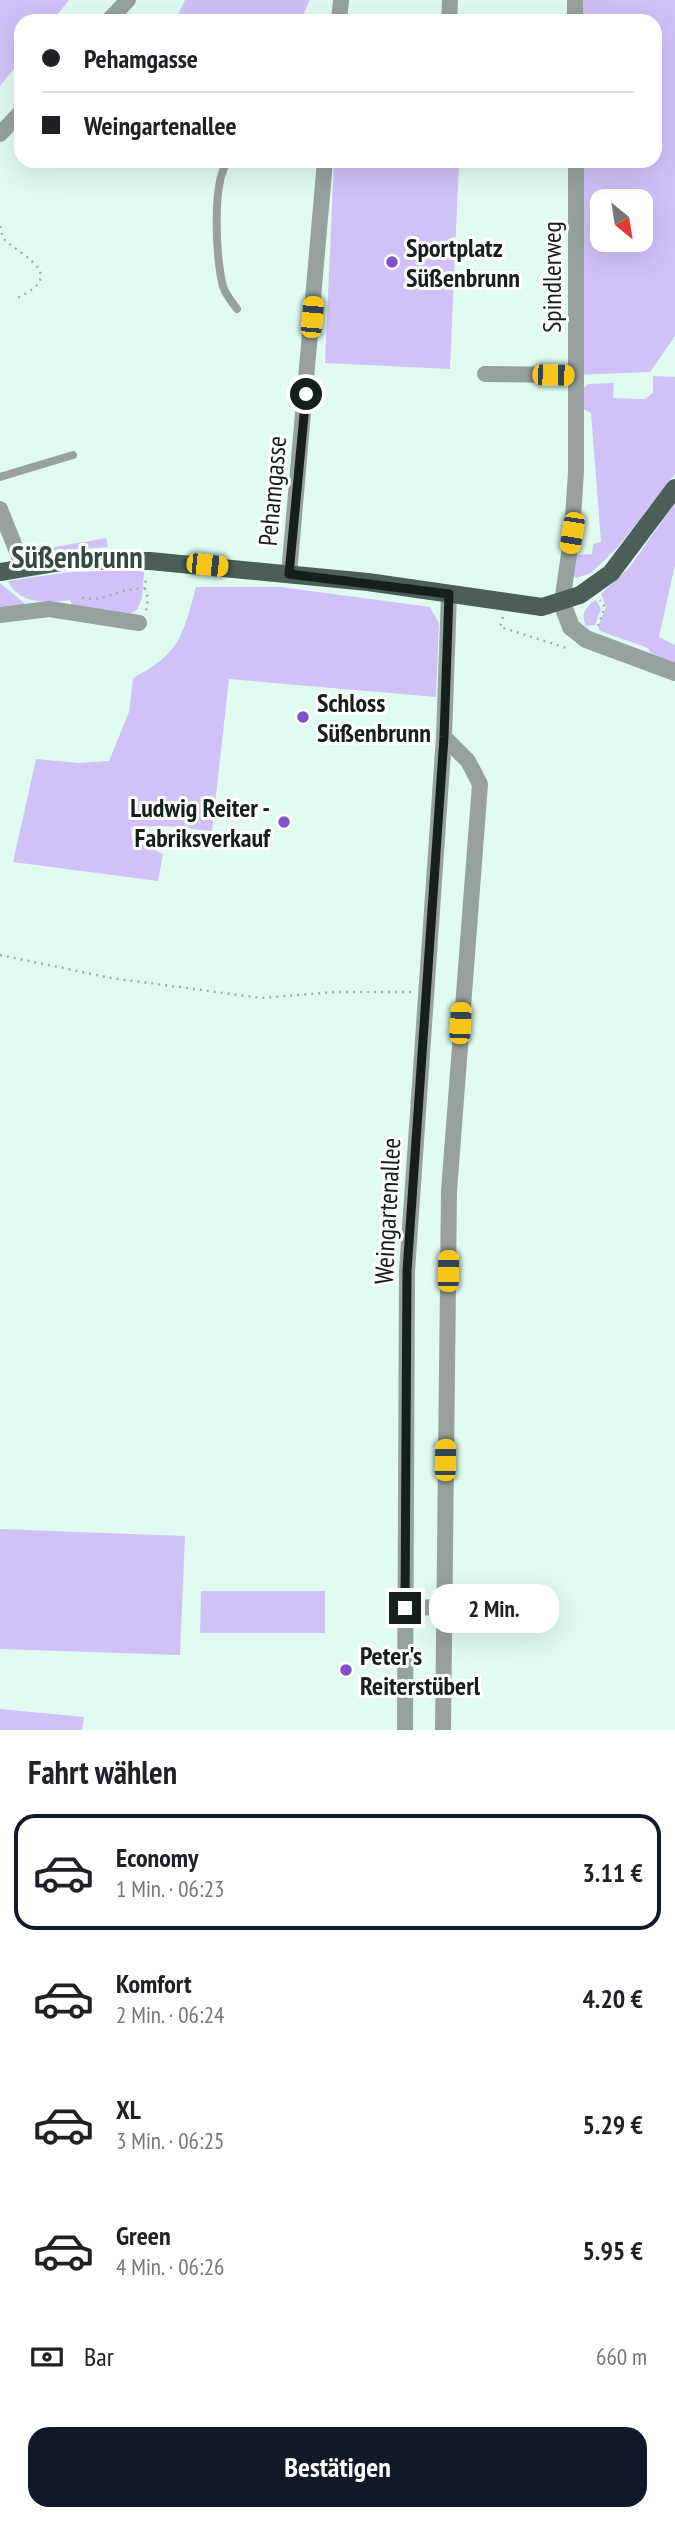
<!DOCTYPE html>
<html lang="de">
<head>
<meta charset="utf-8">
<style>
	:root { --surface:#fff; --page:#f6f6f6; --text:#202124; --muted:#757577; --line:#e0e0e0; --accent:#111827 }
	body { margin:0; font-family:"PT Sans Narrow",sans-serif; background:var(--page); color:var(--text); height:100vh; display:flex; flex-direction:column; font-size:26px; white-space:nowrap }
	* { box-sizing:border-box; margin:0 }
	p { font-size:23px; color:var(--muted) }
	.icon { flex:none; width:38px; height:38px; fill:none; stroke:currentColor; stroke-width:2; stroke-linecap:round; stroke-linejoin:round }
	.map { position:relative; height:1730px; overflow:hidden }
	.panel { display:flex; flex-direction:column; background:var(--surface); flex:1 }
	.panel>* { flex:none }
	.top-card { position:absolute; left:14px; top:14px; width:648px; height:154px; border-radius:21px; box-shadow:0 7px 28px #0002; display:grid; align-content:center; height:154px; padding:0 28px; background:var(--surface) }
	.needle { width:46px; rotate:150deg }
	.tools { position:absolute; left:590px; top:189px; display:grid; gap:14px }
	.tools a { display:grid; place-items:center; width:63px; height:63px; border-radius:14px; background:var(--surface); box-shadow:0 7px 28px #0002; font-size:35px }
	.end { position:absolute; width:32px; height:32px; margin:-16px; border:9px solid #151f1c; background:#fff; box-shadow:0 0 0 4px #fff }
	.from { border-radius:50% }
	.bubble { position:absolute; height:49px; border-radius:21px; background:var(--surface); box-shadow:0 7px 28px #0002; font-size:23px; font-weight:700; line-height:49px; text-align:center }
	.car { position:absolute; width:21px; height:42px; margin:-21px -10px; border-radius:9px; box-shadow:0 0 5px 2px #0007; background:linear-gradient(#f5c518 24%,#345 0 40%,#f5c518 0 76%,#345 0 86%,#f5c518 0) }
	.top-card b { display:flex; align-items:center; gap:24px; height:66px; font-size:26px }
	.top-card b+b { border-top:2px solid var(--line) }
	.top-card i { width:18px; height:18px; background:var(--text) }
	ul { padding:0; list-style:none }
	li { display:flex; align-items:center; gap:21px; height:116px; margin:0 14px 10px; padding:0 14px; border:4px solid transparent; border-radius:21px }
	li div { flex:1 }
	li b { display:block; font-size:26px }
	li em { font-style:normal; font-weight:700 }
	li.current { border-color:var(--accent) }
	li>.icon { width:63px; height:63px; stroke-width:1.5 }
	h2 { padding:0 28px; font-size:32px; line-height:84px }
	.pay { display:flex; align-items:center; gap:18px; height:77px; padding:0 28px; font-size:26px }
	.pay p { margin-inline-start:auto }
	.cta { display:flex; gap:14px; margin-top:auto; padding:14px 28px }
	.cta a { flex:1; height:80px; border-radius:21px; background:var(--accent); color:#fff; font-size:28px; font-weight:700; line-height:80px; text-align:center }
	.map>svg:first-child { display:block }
</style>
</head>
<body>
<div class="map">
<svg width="675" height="1730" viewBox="0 0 675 1730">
	<rect width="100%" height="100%" fill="#e0fcf1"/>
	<g fill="#d0c2f9" fill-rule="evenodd">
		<polygon points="0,0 69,0 52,21 21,21 21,60 0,86"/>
		<polygon points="185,0 310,0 300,21 175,21"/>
		<path d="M575 0H675V336L650 372 575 375 576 161H654V21H575ZM602 201H640V240H602Z"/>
		<polygon points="334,161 459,161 450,369 325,363"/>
		<polygon points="653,376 675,377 675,474 618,547 591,573 576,578 571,573 575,555 592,554 593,544 601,542 591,413 582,408 583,389 588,384 614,383 613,398 645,399 653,393"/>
		<polygon points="675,503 675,565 659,637 675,645 675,664 650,652 648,648 600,631 598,627 606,607 601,594 629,568"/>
		<polygon points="106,538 108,547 38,553 32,551"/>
		<path d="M135 570 144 572 142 598 137 610 121 618 74 611 70 600C48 603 19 605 8 581L70 572Z"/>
		<polygon points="0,583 29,607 0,610"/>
		<path d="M196 587H281L430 607 439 623 436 697 229 679 212 831 167 826 131 827 132 840 163 854 158 881 13 862 36 759 78 763 109 761 129 712 133 678C180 654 183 635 196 587Z"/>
		<path d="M596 600 601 609 595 625 586 626C580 614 586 606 596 600Z"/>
		<polygon points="0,1529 185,1536 180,1655 0,1649"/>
		<polygon points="201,1591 325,1591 325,1633 200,1633"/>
		<polygon points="0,1709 84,1717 82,1730 0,1730"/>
	</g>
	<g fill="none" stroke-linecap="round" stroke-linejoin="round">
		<g stroke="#9ab0a8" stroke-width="2.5" stroke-dasharray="2 5" stroke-linecap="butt">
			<path d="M0 226 3 238C23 258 69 274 17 298"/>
			<polyline points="145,588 148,598 146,612"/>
			<polyline points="82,598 99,599 126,590 145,588 146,576"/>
			<polyline points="503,617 500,627 570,649"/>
			<polyline points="598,626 605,607 600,600"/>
			<polyline points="0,955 111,978 261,998 335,992 413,992"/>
		</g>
		<g stroke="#97a29e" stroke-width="8">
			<path d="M229 161C211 178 216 262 223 286 225 294 232 302 237 309"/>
			<polyline points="0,477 73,455"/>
		</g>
		<g stroke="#97a29e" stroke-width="16">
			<polyline points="575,0 575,21"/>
			<polyline points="108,21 128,0"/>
			<polyline points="339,21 341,0"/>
			<polyline points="449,21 450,0"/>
			<polyline points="0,134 21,112"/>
			<polyline points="485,374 575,375"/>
			<polyline points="0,509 23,567"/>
			<polyline points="289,574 325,161"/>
			<polyline points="562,603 572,533 576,472 576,161"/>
			<polyline points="0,615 49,609 139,623"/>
			<polyline points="405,1608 443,1607"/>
			<polyline points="405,1730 407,1271 444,737 449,594"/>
			<polyline points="443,1730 449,1191 480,784 468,761 444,737"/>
		</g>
		<polyline stroke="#97a29e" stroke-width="18" points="562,603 571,627 586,639 675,672"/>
		<polyline stroke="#4b5f58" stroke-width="18" points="0,572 66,561 150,561 368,582 542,607 580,595 611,573 675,488"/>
	</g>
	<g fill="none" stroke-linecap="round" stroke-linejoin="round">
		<polyline stroke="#151f1c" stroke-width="9" points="306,394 289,574 449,594 444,737 407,1271 405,1608"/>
	</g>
	<g fill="#7e53cc" stroke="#fff" stroke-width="2.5">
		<circle cx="392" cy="262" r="7"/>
		<circle cx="303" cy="717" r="7"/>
		<circle cx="284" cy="822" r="7"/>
		<circle cx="346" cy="1670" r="7"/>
	</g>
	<g text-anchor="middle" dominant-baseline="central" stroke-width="6" stroke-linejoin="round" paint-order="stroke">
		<g font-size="26" font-weight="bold" fill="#151f1c" stroke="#fff" text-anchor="start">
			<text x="406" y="247">Sportplatz<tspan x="406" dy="30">Süßenbrunn</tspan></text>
			<text x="317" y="702">Schloss<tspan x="317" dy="30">Süßenbrunn</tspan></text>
			<text x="270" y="807" text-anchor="end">Ludwig Reiter -<tspan x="270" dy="30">Fabriksverkauf</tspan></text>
			<text x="360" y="1655">Peter's<tspan x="360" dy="30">Reiterstüberl</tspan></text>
		</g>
		<g font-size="26" fill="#151f1c" stroke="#fff">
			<text transform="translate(551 277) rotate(-90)">Spindlerweg</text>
			<text transform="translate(272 491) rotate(-85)">Pehamgasse</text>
			<text transform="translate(387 1211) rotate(-87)">Weingartenallee</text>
		</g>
		<g font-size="30" font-weight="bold" fill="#334a42" stroke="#fff">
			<text x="77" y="556">Süßenbrunn</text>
		</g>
	</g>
</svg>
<div class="tools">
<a><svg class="needle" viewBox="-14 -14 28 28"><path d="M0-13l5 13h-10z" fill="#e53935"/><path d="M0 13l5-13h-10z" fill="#757577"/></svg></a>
</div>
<i class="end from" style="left:306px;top:394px"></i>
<i class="end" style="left:405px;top:1608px"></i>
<div class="bubble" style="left:429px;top:1584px;width:130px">2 Min.</div>
<i class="car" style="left:312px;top:317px;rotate:5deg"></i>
<i class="car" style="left:553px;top:375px;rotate:91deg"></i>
<i class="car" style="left:572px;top:533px;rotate:189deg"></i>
<i class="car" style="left:207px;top:565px;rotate:96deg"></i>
<i class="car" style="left:460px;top:1023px;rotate:3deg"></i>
<i class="car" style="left:448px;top:1271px;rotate:1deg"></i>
<i class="car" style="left:445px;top:1460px;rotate:1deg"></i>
<div class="top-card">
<b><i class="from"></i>Pehamgasse</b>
<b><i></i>Weingartenallee</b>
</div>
</div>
<section class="panel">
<h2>Fahrt wählen</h2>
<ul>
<li class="current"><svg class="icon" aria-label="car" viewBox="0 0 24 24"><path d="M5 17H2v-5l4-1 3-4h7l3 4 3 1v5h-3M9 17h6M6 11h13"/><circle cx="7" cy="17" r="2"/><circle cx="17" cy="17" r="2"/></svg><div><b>Economy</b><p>1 Min. · 06:23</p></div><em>3.11 €</em></li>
<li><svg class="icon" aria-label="car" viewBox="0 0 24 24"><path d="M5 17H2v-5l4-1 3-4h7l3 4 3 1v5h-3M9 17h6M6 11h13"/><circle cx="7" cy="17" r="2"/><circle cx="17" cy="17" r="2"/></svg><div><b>Komfort</b><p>2 Min. · 06:24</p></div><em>4.20 €</em></li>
<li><svg class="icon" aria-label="car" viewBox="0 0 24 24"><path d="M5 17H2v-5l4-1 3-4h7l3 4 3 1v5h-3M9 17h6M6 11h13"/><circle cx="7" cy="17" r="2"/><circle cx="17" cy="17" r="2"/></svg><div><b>XL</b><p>3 Min. · 06:25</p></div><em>5.29 €</em></li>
<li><svg class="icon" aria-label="car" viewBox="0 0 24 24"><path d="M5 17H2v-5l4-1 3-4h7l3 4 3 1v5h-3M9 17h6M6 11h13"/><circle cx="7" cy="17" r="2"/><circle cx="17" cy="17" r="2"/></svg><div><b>Green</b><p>4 Min. · 06:26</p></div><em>5.95 €</em></li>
</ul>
<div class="pay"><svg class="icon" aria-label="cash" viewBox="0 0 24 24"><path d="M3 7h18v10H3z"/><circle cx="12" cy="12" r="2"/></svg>Bar<p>660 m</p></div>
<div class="cta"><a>Bestätigen</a></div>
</section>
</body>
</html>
